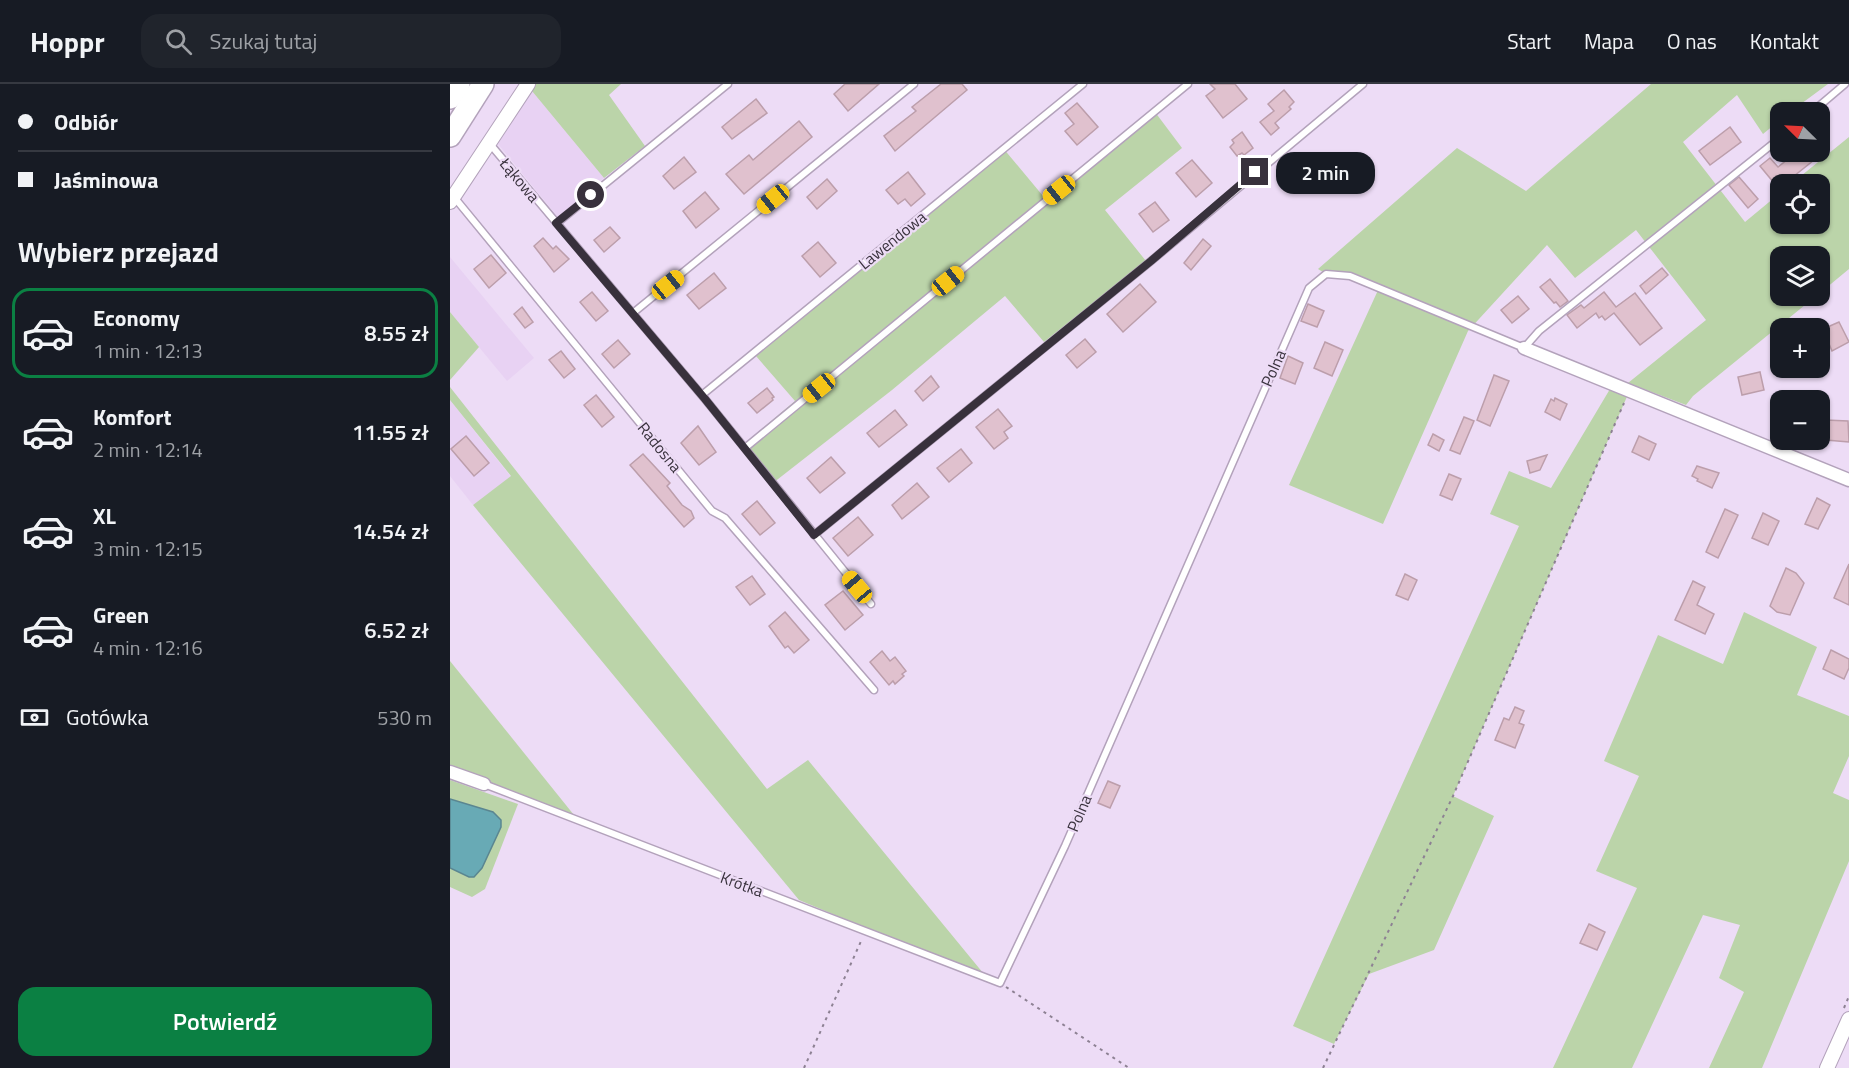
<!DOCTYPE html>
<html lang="pl">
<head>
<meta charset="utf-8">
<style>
	:root { --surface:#171b24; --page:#20242c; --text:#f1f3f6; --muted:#9ea1a6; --line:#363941; --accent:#0b8043 }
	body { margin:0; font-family:"Titillium Web",sans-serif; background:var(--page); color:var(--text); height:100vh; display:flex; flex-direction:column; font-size:22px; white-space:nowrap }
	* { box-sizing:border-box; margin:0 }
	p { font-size:20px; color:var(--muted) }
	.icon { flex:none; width:33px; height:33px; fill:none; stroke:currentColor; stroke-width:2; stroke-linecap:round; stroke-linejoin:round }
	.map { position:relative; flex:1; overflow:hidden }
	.details { display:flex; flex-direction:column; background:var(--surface); width:450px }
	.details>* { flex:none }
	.top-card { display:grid; align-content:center; height:132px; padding:0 18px; background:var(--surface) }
	.needle { width:39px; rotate:294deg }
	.buttons { position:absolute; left:1320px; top:18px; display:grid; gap:12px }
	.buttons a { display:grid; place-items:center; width:60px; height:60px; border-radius:12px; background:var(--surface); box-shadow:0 2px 4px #0004; font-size:30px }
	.end { position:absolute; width:27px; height:27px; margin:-14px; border:8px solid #38313c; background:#fff; box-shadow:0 0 0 3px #fff }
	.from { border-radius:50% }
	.bubble { position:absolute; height:42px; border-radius:18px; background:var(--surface); box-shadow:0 2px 4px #0004; font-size:20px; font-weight:600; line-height:42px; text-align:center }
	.car { position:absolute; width:18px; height:36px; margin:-18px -9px; border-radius:8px; box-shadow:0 0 4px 2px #0007; background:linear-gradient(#f5c518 24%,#345 0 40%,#f5c518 0 76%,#345 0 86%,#f5c518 0) }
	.top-card b { display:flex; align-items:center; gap:21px; height:57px; font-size:22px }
	.top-card b+b { border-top:2px solid var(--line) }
	.top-card i { width:15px; height:15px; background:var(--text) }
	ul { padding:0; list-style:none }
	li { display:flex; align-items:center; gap:18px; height:90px; margin:0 12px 9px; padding:0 6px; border:3px solid transparent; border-radius:18px }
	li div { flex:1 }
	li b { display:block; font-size:22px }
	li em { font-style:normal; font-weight:600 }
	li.active { border-color:var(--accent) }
	li>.icon { width:54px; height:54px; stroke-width:1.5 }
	h2 { padding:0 18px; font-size:27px; line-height:72px }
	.pay { display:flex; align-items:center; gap:15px; height:66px; padding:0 18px; font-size:22px }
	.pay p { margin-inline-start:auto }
	.button { display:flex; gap:12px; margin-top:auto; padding:12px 18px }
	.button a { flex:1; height:69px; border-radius:18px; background:var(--accent); color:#fff; font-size:24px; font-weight:600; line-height:69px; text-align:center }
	header { display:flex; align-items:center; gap:36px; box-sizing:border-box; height:84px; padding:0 30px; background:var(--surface); border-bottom:2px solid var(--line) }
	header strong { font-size:28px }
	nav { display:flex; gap:33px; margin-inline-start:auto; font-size:21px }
	.search { width:420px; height:54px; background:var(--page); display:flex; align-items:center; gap:15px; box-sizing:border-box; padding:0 21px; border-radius:18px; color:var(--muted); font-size:22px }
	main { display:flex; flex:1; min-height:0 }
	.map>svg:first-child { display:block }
</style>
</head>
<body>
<header>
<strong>Hoppr</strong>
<div class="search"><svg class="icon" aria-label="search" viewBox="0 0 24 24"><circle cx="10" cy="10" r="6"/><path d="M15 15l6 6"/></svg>Szukaj tutaj</div>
<nav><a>Start</a><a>Mapa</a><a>O nas</a><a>Kontakt</a></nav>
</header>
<main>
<section class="details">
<div class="top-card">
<b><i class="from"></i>Odbiór</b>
<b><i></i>Jaśminowa</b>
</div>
<h2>Wybierz przejazd</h2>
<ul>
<li class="active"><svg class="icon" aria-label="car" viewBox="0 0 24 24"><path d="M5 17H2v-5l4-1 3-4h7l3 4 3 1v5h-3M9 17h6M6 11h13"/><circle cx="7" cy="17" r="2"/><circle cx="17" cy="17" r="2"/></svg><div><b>Economy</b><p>1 min · 12:13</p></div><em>8.55 zł</em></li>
<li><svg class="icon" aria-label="car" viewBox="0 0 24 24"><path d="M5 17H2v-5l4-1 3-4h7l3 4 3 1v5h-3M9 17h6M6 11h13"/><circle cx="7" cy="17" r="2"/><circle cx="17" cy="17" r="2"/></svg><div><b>Komfort</b><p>2 min · 12:14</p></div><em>11.55 zł</em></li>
<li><svg class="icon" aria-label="car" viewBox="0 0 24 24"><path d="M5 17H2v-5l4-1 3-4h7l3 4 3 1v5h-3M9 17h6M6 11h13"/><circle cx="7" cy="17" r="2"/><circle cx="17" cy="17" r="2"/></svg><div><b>XL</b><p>3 min · 12:15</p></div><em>14.54 zł</em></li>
<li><svg class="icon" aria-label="car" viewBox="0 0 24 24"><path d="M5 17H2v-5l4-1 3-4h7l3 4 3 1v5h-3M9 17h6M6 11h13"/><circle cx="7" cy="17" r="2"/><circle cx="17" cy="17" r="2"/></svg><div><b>Green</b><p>4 min · 12:16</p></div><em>6.52 zł</em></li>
</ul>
<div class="pay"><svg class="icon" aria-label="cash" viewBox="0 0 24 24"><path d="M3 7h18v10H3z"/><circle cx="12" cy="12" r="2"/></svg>Gotówka<p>530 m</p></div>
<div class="button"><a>Potwierdź</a></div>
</section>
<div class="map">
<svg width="1399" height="984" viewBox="0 0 1399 984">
	<rect width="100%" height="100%" fill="#eddcf6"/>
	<g fill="#e8d2f3">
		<polygon points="82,7 154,94 108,133 48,60"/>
		<polygon points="0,173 84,274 57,297 0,228"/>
		<polygon points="0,316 61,393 23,421 0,392"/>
	</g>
	<g fill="#bbd4a9">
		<polygon points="86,0 171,0 159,11 195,62 154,94 82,7"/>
		<polygon points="1201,0 1378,0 1340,28 1330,28 1330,36 1313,50 1287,11 1233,58 1295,138 1330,109 1330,140 1370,140 1370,100 1341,100 1399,53 1399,185 1370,209 1370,172 1330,172 1330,212 1366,212 1243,312 1236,321 1178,299 1256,236 1186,146 1125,194 1097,161 1018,247 933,440 839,401 929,204 900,192 876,190 868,185 1007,64 1076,107"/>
		<polygon points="705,28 732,64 655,126 696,177 594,258 555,212 442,306 323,399 294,360 345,317 306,272 514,100 553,64 598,118"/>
		<polygon points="0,228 29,263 0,296"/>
		<polygon points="0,303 317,705 358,676 538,895 349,816 23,421 61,392 0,316"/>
		<polygon points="1160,305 1179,308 1003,712 1044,732 984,866 919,890 884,960 843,942 1069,442 1040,430 1059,387 1101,404"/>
		<polygon points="1294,528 1367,563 1347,611 1399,632 1399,672 1383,709 1399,716 1399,777 1312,984 1259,984 1294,908 1269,894 1290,841 1253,831 1182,984 1103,984 1187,804 1146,787 1189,692 1154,677 1208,551 1273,580"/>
		<polygon points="0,577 128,736 0,689"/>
		<polygon points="0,696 68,720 35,805 22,813 0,803"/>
	</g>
	<polygon fill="#68aab5" stroke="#5a8691" stroke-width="1.5" points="0,715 43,728 51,736 51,743 32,784 24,793 19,793 0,784"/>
	<g fill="#e0c1ce" stroke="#bc9eab" stroke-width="1.5">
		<polygon points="395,0 429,0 398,27 384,10"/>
		<polygon points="491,0 512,0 517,6 445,67 434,52 466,27 462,23"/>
		<polygon points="760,0 785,0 797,15 773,34 756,12 765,5"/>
		<polygon points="834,6 844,18 839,23 841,25 825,39 829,44 821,51 810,38 824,27 818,20"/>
		<polygon points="306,15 317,29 282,55 272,43"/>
		<polygon points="627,19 648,43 627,61 615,47 624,40 615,29"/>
		<polygon points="349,37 362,53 294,110 276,90 299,71 303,76"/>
		<polygon points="1280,43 1291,58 1260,81 1249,67"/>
		<polygon points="792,48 803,64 794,71 792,69 787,72 780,63 784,59 782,56"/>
		<polygon points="1347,68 1374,68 1334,100 1330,100 1329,105 1310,82 1320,74 1328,83"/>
		<polygon points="234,73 246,88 224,105 213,92"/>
		<polygon points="742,76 762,99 746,113 726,89"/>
		<polygon points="458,88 475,110 461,122 455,115 448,120 436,106"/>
		<polygon points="1289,93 1308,115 1298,124 1279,101"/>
		<polygon points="377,95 387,107 367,125 357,113"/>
		<polygon points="255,108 269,125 246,144 233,127"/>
		<polygon points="705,118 719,136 703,148 689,130"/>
		<polygon points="160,143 170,154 154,168 144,156"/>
		<polygon points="93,154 103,165 106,162 119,175 104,188 84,162"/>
		<polygon points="753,155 761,162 741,186 734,179"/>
		<polygon points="368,158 386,179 370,193 352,172"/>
		<polygon points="41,171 56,189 39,204 24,185"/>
		<polygon points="1212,184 1218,191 1196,210 1190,202"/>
		<polygon points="264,189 276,204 249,225 237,211"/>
		<polygon points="1100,195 1118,217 1110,223 1106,218 1104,219 1090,203"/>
		<polygon points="690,200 706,218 673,248 657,230"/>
		<polygon points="142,208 158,227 146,237 130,218"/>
		<polygon points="1154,208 1166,223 1185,209 1212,244 1190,261 1164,229 1155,236 1152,232 1149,234 1146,229 1127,244 1117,231 1131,221 1134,224"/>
		<polygon points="1068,212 1079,225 1062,239 1051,226"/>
		<polygon points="858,220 874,227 867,243 851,237"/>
		<polygon points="72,223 83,238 75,244 64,230"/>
		<polygon points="1389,238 1399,258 1382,267 1373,245"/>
		<polygon points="635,255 646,268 627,284 616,271"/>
		<polygon points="168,256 180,270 164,284 152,270"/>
		<polygon points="875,258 893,266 882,292 864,284"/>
		<polygon points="111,267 125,285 114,294 99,276"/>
		<polygon points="838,272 853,279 845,300 830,294"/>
		<polygon points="1310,288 1314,306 1292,311 1288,293"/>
		<polygon points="1044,291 1059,297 1040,342 1027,336"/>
		<polygon points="481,292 489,303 473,317 465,307"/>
		<polygon points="317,304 324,313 322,314 323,316 307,329 298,319"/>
		<polygon points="146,311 164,333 152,343 134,321"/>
		<polygon points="1105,314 1117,320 1110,336 1095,328 1101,315 1104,317"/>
		<polygon points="548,325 562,342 554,348 558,354 544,365 526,343"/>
		<polygon points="445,326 457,341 429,363 417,349"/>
		<polygon points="1014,333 1024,337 1010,370 1000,366"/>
		<polygon points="1375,336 1398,337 1399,358 1376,356"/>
		<polygon points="248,342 266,368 249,381 231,359"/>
		<polygon points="983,350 994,356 989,367 978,361"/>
		<polygon points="16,352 39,379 24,392 1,365"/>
		<polygon points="1189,352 1206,360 1199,376 1182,368"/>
		<polygon points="511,365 522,379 499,398 487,384"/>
		<polygon points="193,370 220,399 217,402 232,421 241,427 244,434 234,443 180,381"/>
		<polygon points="1097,371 1090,386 1080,389 1077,377"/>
		<polygon points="381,373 395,389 370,409 357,394"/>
		<polygon points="1247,382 1269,389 1262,404 1247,397 1248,395 1242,392"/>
		<polygon points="999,390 1011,395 1002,416 990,411"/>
		<polygon points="467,399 479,413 452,435 442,421"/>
		<polygon points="1367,414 1380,421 1368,445 1355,440"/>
		<polygon points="307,417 325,439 310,451 292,430"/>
		<polygon points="1275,425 1288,431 1268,474 1256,468"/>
		<polygon points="1313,429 1329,437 1318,461 1302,454"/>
		<polygon points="408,433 423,451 398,472 383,454"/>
		<polygon points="1399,480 1399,521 1384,514"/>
		<polygon points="1336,484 1346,489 1354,499 1340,531 1327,528 1320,522"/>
		<polygon points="955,490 967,496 958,516 946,511"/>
		<polygon points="302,492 315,510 300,521 286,503"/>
		<polygon points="1243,497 1255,503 1247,521 1264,530 1255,550 1225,536"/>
		<polygon points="393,507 413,531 395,546 375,521"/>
		<polygon points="335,528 359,556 344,569 338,562 335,564 319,542"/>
		<polygon points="1381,566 1399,575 1399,584 1394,595 1373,585"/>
		<polygon points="432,567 440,577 445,573 456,587 452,590 454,592 445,600 443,597 439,601 420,578"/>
		<polygon points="1065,623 1074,627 1069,639 1074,641 1065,664 1045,656 1054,634 1059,636"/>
		<polygon points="658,697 670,702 660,724 648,719"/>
		<polygon points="1139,840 1155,848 1147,866 1130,859"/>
	</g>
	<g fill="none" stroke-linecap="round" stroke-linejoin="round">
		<g stroke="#b3a2bb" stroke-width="9">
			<g id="service">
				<polyline points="1362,28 1395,0"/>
				<polyline points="40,60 255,315 421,520"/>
				<polyline points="4,113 262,427 275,434 424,606"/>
				<polyline points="107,139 278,0"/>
				<polyline points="183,229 464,0"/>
				<polyline points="252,311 633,0"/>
				<polyline points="295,364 738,0"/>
				<polyline points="364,451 701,177 913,0"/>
				<polyline points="34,700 550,899 615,762 859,204 876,190 900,192 1074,264 1089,247 1330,54"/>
			</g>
		</g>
		<g stroke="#b3a2bb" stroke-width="15">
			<g id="minor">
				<polyline points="1074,264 1399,396"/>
				<polyline points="0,688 34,700"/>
			</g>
		</g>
		<g stroke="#b3a2bb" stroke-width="16">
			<g id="tertiary">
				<polyline points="0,118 78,0"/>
				<polyline points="1377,984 1399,935"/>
			</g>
		</g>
		<g stroke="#b3a2bb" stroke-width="24">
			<g id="motorway">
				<polyline points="0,14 9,0"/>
				<polyline points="0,52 33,0"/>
			</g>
		</g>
		<g stroke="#8d8193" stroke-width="2" stroke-dasharray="3 4.5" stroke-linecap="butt">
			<polyline points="556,903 679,984"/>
			<polyline points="1394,924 1399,912"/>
			<polyline points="354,984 412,855"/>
			<polyline points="873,984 1003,712 1174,319"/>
		</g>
		<use href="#service" stroke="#fff" stroke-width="6"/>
		<use href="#minor" stroke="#fff" stroke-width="12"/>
		<use href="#tertiary" stroke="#fff" stroke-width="14"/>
		<use href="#motorway" stroke="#fff" stroke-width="21"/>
	</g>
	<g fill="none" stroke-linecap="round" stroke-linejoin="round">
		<polyline stroke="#38313c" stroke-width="8" points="141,111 106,139 255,315 364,451 701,177 805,88"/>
	</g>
	<g text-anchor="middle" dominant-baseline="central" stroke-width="4.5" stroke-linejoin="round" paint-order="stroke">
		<g font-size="16" fill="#38313c" stroke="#eddcf6">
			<text transform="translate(70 96) rotate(50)">Łąkowa</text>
			<text transform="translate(442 156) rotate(-39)">Lawendowa</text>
			<text transform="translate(823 284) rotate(-66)">Polna</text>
			<text transform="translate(210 363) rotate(51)">Radosna</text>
			<text transform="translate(629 729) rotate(-67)">Polna</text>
			<text transform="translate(292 800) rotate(20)">Krótka</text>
		</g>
	</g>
</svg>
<div class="buttons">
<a><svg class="needle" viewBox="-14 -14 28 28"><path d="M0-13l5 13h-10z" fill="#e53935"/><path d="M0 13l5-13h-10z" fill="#9ea1a6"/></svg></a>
<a><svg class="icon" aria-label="locate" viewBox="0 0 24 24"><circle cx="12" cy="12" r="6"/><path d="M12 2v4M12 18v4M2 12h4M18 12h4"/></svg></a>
<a><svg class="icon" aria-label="layers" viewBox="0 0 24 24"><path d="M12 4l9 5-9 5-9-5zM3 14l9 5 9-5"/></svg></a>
<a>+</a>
<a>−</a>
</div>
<i class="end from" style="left:141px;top:111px"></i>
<i class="end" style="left:805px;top:88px"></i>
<div class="bubble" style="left:826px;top:68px;width:99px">2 min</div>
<i class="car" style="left:609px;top:106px;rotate:231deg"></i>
<i class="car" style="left:323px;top:115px;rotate:231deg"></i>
<i class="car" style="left:498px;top:197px;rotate:51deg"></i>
<i class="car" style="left:218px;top:201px;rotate:51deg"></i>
<i class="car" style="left:369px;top:304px;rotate:231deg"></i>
<i class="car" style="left:407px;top:503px;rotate:320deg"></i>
</div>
</main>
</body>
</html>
